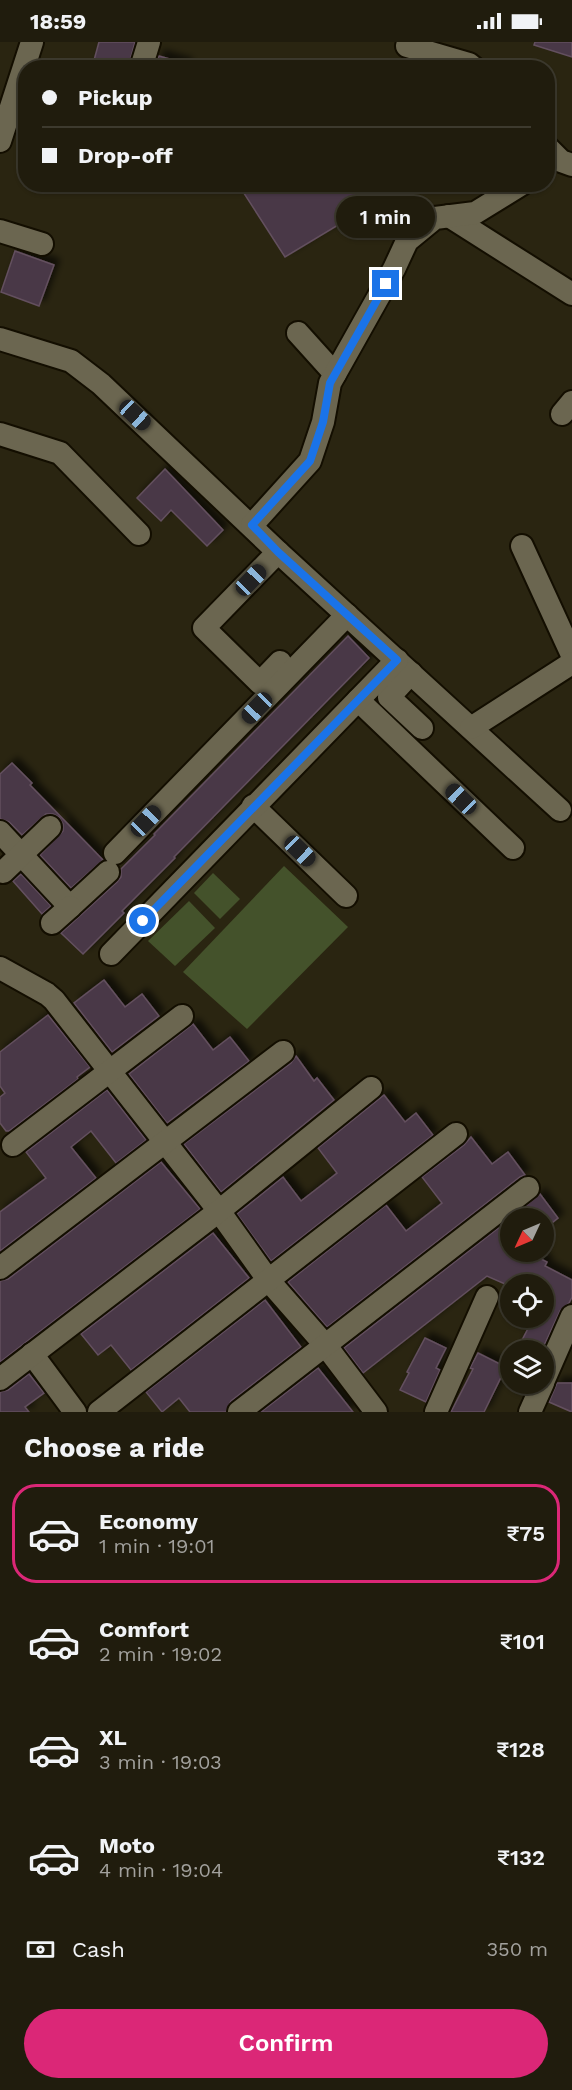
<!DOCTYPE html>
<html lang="en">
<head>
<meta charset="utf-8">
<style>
	:root { --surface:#201c0d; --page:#2d291b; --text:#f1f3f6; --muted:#a2a19d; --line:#3d3a2e; --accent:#db2777 }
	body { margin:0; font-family:"Work Sans",sans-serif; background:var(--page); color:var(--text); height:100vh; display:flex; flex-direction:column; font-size:22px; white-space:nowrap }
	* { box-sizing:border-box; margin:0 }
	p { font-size:20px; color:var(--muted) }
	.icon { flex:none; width:33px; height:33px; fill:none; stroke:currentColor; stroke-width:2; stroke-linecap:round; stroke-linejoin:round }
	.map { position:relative; height:1370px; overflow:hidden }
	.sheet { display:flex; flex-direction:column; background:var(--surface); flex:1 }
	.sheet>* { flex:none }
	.banner { position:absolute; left:18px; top:18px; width:537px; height:132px; border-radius:24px; box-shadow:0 2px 4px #0004,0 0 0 2px var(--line); display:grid; align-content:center; height:132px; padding:0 24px; background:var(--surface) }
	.needle { width:39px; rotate:226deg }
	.buttons { position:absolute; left:500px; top:1166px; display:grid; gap:12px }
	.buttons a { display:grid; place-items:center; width:54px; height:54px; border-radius:50%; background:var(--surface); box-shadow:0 2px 4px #0004,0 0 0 2px var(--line); font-size:30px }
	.end { position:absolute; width:27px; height:27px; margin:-14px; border:8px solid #1a73e8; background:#fff; box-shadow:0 0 0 3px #fff }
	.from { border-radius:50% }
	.bubble { position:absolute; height:42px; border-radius:21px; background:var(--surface); box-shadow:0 2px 4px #0004,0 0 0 2px var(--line); font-size:20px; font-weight:600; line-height:42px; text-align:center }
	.car { position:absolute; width:18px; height:36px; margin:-18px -9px; border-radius:8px; box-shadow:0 0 4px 2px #0007; background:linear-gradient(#222 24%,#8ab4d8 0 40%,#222 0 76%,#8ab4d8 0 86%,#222 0) }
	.banner b { display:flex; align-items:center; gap:21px; height:57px; font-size:22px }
	.banner b+b { border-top:2px solid var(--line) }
	.banner i { width:15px; height:15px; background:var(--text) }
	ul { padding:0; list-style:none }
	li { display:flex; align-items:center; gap:18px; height:99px; margin:0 12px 9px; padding:0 12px; border:3px solid transparent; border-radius:24px }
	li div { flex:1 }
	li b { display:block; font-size:22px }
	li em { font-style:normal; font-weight:600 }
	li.active { border-color:var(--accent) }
	li>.icon { width:54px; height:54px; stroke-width:1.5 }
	h2 { padding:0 24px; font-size:27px; line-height:72px }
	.pay { display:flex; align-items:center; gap:15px; height:66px; padding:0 24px; font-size:22px }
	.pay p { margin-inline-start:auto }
	.primary-button { display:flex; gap:12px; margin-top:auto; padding:12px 24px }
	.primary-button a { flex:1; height:69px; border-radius:36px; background:var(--accent); color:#fff; font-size:24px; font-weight:600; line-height:69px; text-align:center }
	.status { display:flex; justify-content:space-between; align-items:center; height:42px; padding:0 30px; background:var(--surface); direction:ltr }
	.status svg { height:16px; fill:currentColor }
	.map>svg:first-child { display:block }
</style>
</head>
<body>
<div class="status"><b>18:59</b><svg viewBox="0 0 49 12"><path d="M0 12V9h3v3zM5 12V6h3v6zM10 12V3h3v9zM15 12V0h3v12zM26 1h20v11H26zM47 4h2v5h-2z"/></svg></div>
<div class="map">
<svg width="572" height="1370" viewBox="0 0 572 1370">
	<defs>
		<filter id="shadow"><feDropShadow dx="5.5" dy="-5.5" stdDeviation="3" flood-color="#0009"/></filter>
	</defs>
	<rect width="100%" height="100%" fill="#2a2511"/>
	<g fill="#44522b">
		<polygon points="284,824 348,885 247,987 183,930"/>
		<polygon points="213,831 240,857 220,877 194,851"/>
		<polygon points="189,859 215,886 175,924 148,899"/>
	</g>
	<g fill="#4a3846" stroke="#63505f" stroke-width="1.5" filter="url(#shadow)">
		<polygon points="99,0 135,0 128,26 105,26 93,22"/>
		<polygon points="535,0 572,0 572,15 534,3"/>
		<polygon points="159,14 187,22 186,26 155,26"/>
		<polygon points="238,142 359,142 373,162 285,215"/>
		<polygon points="15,209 54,223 39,264 1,250"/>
		<polygon points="165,427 223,488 207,504 171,468 161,479 137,456"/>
		<polygon points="348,594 369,616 174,815 175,816 122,869 124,871 83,912 61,891 117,840 121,835 121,827 155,793 154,792"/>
		<polygon points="12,721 32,741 30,743 103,818 71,846 40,813 63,789 63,782 59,775 53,772 46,772 22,793 9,780 0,777 0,732"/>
		<polygon points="21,832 51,864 42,872 13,839"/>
		<polygon points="104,938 125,965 142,952 159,974 112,1010 74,961"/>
		<polygon points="48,973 90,1025 77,1035 78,1037 9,1089 6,1089 0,1081 0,1055 5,1051 0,1044 0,1010"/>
		<polygon points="193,982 213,1008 230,995 249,1019 167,1081 129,1032"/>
		<polygon points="296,1014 314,1039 317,1036 334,1058 221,1150 184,1102 291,1021"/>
		<polygon points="107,1048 146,1098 116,1121 91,1089 71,1105 96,1136 0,1209 0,1170 46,1136 26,1110"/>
		<polygon points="384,1053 405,1080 416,1071 433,1093 271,1219 237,1172 283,1135 301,1159 337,1131 318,1106"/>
		<polygon points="471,1095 492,1122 508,1110 525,1133 520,1135 327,1285 288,1240 386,1163 406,1189 442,1161 422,1135 464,1103"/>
		<polygon points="161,1120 200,1167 0,1320 0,1239 8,1237"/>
		<polygon points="540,1152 558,1176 543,1188 543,1176 511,1176"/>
		<polygon points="510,1177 510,1209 526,1209 547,1220 545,1224 572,1238 572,1255 569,1261 560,1269 542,1308 528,1308 519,1304 534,1275 543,1275 543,1242 505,1242 487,1234 363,1331 344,1306"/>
		<polygon points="213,1191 249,1236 131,1328 111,1303 98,1313 81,1292"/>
		<polygon points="265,1258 301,1305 231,1359 226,1370 190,1370 179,1356 162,1370 146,1350"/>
		<polygon points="425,1296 446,1306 436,1326 440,1328 426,1360 400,1348 409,1331 407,1330"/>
		<polygon points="478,1311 506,1325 484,1370 451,1370 473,1327 470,1326"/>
		<polygon points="318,1326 353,1370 261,1370"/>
		<polygon points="29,1332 44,1351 25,1365 29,1370 0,1370 0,1350 8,1348"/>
		<polygon points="557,1341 572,1341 572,1370 549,1360"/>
	</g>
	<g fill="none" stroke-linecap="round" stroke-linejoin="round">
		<g stroke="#130e00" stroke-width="26">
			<g id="minor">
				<polyline points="407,4 469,22 474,26"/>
				<polyline points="141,26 149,0"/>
				<polyline points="0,99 32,0"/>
				<polyline points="548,106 561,119 572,123"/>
				<polyline points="449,174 572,252"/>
				<polyline points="0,189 42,202"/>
				<polyline points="298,291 335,332"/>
				<polyline points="0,297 71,319 101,342 278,510 560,768"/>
				<polyline points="562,372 572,360"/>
				<polyline points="0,392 60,411 139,492"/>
				<polyline points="252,483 310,419 323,380 330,341 394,227 407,199 435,176 475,171 522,142"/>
				<polyline points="522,504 572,613"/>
				<polyline points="278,510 204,586 260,641 280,620"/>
				<polyline points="411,631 389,655 422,686"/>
				<polyline points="358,658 513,806"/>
				<polyline points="471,686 572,621"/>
				<polyline points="253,764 346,854"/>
				<polyline points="0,790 70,865 108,830"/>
				<polyline points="115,811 347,573"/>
				<polyline points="3,830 50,785"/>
				<polyline points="52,881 70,865"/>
				<polyline points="111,912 397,618"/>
				<polyline points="0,926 47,952 54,958 219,1169 269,1239 326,1304 376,1370"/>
				<polyline points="13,1103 182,974"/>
				<polyline points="0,1226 283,1010"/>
				<polyline points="32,1312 75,1370"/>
				<polyline points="0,1337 219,1169 371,1046"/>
				<polyline points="543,1340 572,1274"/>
				<polyline points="99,1370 456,1092"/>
				<polyline points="239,1370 528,1146"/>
				<polyline points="436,1370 487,1255"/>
				<polyline points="530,1370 543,1341"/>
			</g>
		</g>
		<use href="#minor" stroke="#6b6650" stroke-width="22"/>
	</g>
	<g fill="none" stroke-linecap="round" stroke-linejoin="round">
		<polyline stroke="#1a73e8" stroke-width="8" points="143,879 397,618 278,510 252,483 310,419 323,380 330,341 386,242"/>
	</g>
</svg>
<div class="buttons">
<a><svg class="needle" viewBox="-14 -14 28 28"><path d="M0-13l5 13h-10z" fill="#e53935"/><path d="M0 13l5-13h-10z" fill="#a2a19d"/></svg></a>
<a><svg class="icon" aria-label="locate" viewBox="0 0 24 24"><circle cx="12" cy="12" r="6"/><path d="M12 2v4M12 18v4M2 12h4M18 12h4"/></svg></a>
<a><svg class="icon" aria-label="layers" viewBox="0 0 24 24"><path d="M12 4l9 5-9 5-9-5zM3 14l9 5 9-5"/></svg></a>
</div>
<i class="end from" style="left:143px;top:879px"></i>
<i class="end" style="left:386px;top:242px"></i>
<div class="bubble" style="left:336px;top:154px;width:99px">1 min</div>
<i class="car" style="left:135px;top:373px;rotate:133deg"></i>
<i class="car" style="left:251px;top:538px;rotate:44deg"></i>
<i class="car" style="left:257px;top:666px;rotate:224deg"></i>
<i class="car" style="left:461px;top:757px;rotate:314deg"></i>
<i class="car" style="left:146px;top:779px;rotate:44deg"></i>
<i class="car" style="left:300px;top:809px;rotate:134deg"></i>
<div class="banner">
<b><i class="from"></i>Pickup</b>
<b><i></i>Drop-off</b>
</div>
</div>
<section class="sheet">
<h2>Choose a ride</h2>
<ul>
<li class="active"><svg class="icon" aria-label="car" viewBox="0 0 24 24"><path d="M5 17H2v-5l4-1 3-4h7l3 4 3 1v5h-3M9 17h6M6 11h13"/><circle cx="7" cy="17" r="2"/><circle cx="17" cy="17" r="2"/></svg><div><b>Economy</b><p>1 min · 19:01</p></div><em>₹75</em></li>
<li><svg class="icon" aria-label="car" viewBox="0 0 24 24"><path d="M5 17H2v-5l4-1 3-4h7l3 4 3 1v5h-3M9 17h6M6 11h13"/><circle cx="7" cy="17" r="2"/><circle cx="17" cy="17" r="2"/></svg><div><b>Comfort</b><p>2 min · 19:02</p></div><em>₹101</em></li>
<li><svg class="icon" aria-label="car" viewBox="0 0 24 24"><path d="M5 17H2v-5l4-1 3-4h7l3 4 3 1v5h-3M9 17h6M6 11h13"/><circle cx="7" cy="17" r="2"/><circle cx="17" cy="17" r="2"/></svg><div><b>XL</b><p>3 min · 19:03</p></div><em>₹128</em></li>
<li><svg class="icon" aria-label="car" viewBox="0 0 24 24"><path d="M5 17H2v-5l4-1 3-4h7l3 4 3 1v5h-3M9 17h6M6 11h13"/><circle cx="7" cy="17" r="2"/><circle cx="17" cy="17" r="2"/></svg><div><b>Moto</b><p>4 min · 19:04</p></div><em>₹132</em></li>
</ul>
<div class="pay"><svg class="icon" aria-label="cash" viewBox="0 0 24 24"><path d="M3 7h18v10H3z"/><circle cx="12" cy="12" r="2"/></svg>Cash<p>350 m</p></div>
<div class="primary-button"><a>Confirm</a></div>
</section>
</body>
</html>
